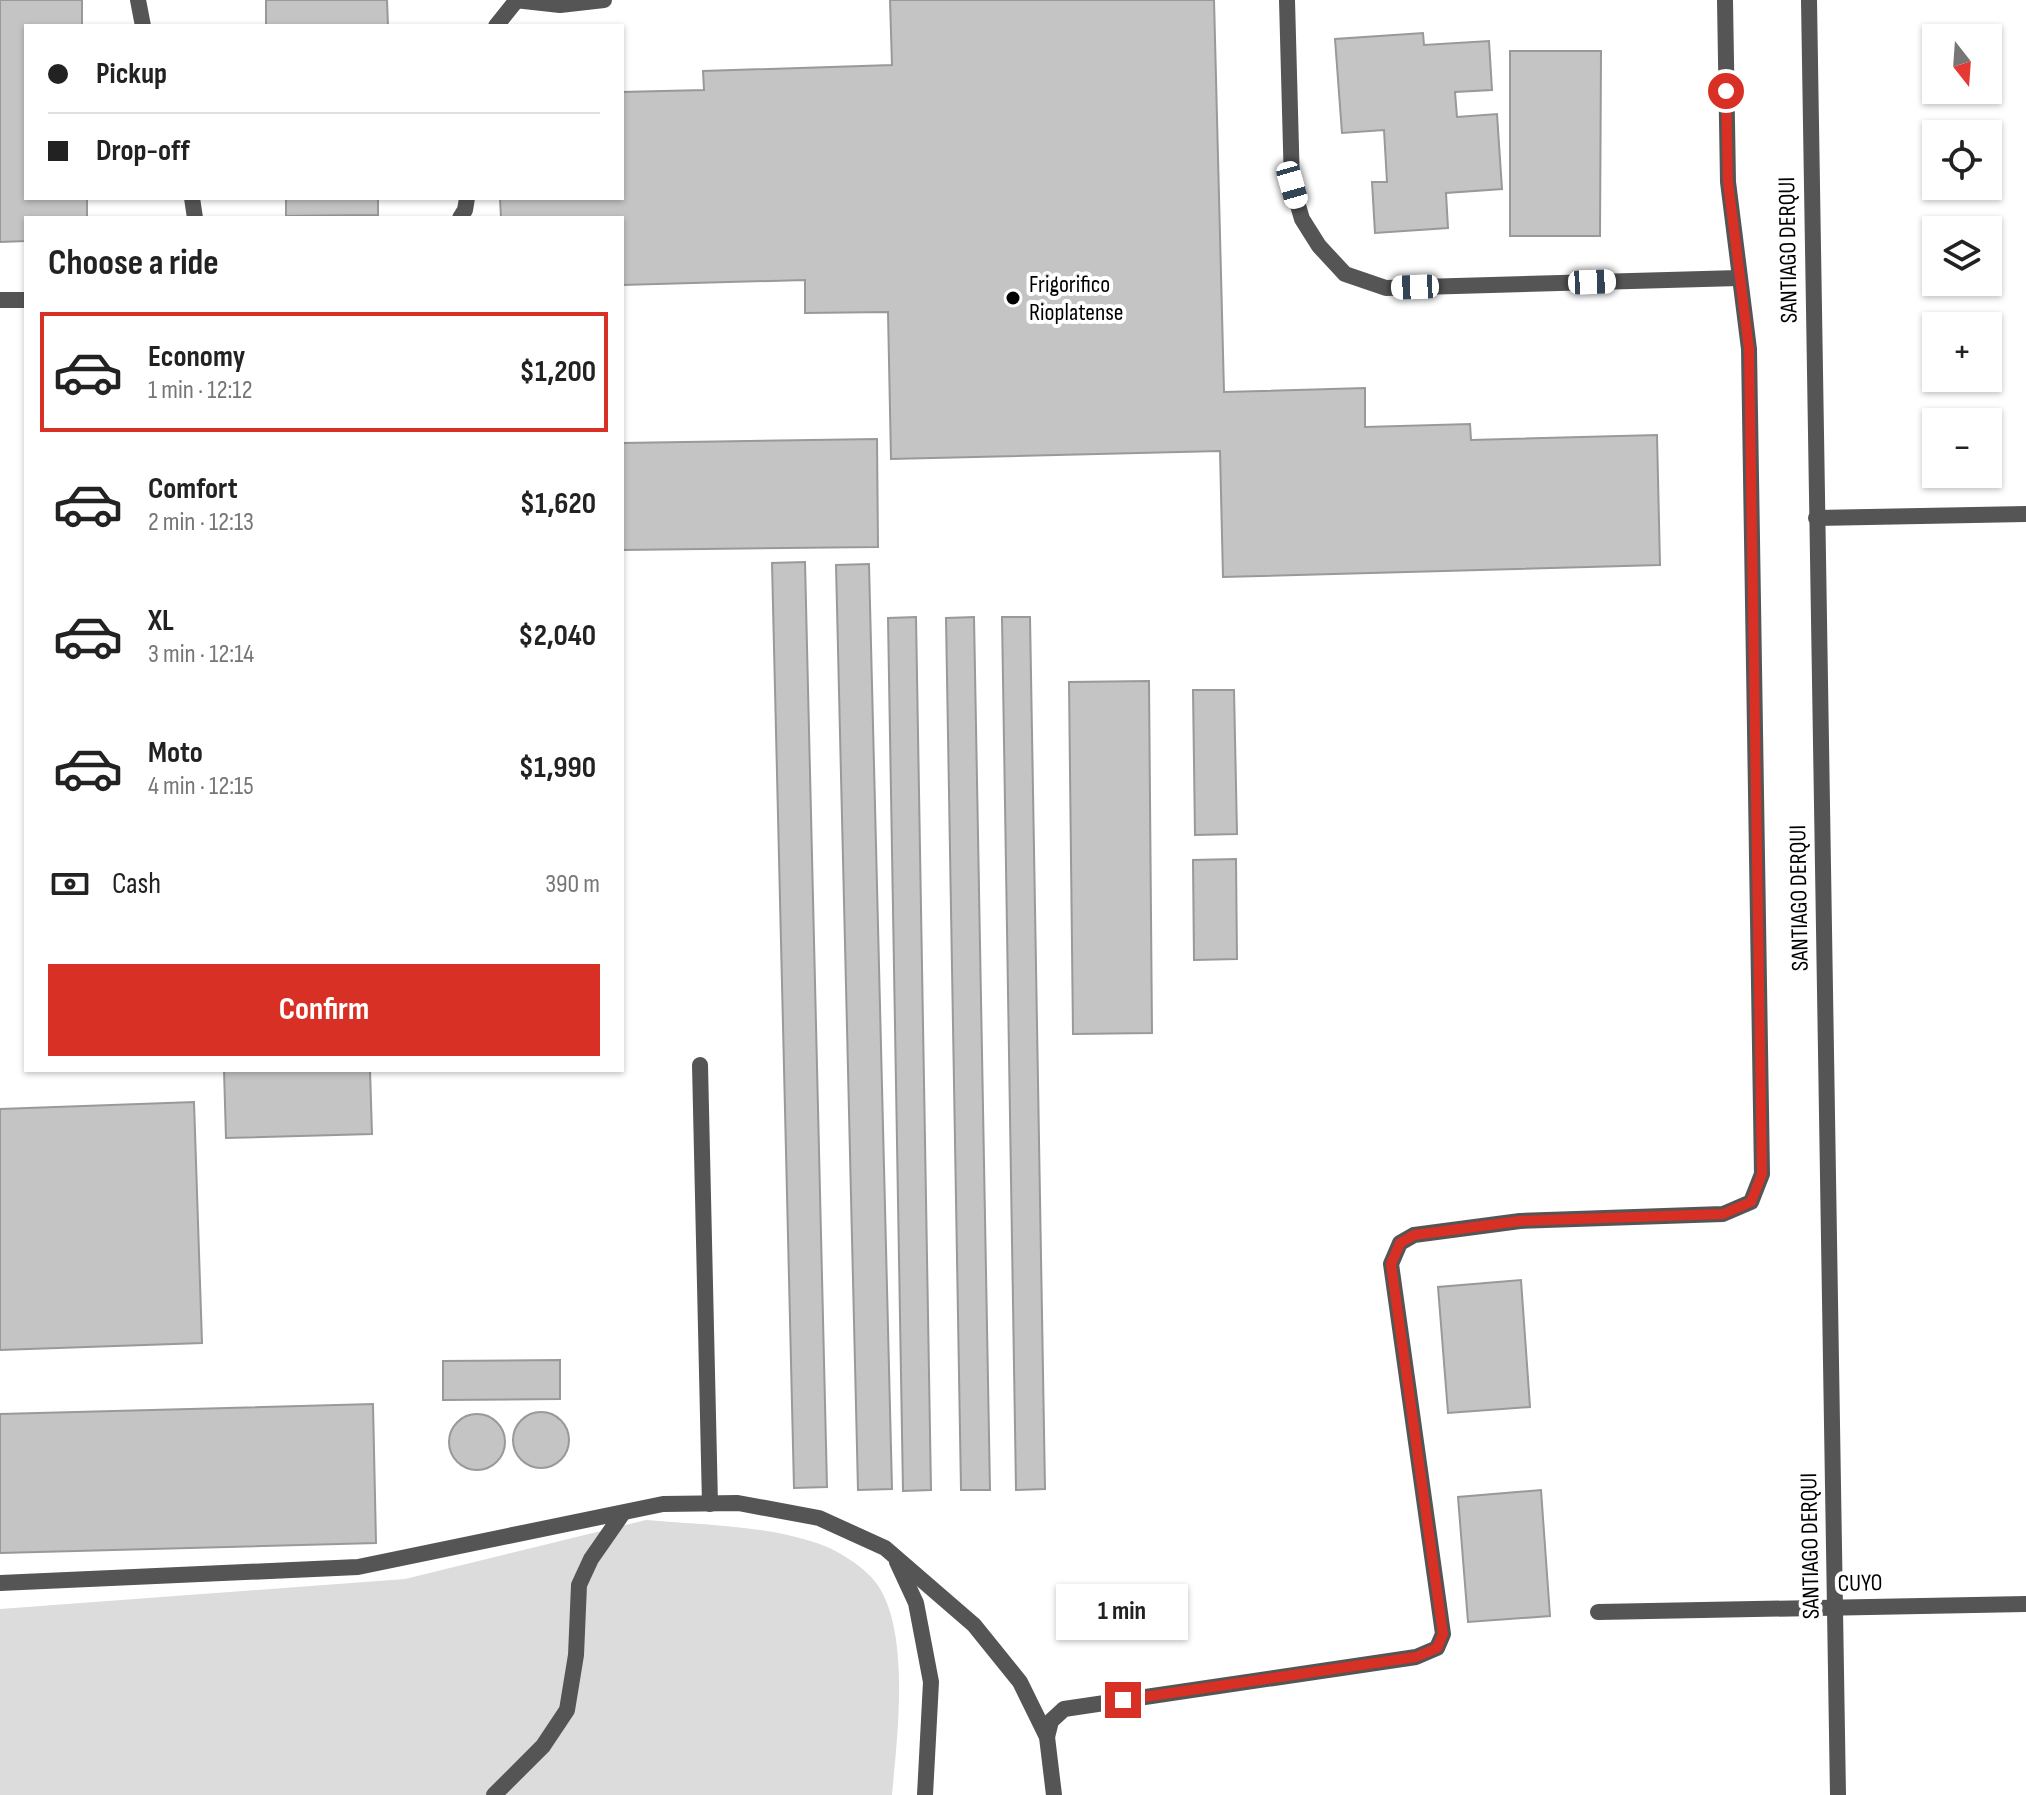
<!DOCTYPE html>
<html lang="en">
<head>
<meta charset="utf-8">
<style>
	:root { --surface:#fff; --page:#f2f2f2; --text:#222; --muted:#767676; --line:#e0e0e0; --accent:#d93025 }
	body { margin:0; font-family:"Sofia Sans Condensed",sans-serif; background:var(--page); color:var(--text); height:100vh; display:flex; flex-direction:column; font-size:30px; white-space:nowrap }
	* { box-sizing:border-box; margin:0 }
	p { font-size:26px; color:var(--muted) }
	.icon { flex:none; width:44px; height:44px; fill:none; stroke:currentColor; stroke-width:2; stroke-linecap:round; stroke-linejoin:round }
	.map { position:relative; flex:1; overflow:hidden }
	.drawer { position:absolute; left:24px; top:216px; width:600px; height:856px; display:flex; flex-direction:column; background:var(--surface); border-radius:0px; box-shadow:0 2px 6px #0004 }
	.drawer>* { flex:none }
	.top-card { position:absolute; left:24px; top:24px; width:600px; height:176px; border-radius:0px; box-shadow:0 2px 6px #0004; display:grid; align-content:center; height:176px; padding:0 24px; background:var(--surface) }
	.needle { width:52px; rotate:163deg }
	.buttons { position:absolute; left:1922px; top:24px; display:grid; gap:16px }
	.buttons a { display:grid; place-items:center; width:80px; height:80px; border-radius:0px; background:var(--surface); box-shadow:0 2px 6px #0004; font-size:40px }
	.end { position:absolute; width:36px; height:36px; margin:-18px; border:10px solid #d93025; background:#fff; box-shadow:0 0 0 4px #fff }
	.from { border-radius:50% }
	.bubble { position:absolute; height:56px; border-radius:0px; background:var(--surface); box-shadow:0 2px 6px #0004; font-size:26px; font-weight:700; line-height:56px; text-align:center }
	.car { position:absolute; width:24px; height:48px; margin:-24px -12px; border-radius:10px; box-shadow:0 0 6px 2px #0007; background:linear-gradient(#fff 24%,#345 0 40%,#fff 0 76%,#345 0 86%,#fff 0) }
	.top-card b { display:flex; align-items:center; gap:28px; height:76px; font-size:30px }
	.top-card b+b { border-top:2px solid var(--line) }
	.top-card i { width:20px; height:20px; background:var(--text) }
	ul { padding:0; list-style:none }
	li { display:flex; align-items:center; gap:24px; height:120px; margin:0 16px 12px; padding:0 8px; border:4px solid transparent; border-radius:0px }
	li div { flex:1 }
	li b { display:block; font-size:30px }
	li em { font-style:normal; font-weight:700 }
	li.on { border-color:var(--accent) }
	li>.icon { width:72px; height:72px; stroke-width:1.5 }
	h2 { padding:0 24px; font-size:36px; line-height:96px }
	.pay { display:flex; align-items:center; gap:20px; height:88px; padding:0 24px; font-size:30px }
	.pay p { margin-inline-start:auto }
	.action { display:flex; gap:16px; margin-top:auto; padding:16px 24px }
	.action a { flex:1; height:92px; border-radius:0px; background:var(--accent); color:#fff; font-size:32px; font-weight:700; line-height:92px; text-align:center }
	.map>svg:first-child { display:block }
</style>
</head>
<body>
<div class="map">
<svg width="2026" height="1795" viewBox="0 0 2026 1795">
	<rect width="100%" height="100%" fill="#fff"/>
	<path fill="#dcdcdc" d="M646 1520C702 1525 763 1525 817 1543 837 1550 864 1566 877 1584 911 1633 897 1738 892 1795H0V1609L405 1579Z"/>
	<g fill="#c4c4c4" stroke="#999" stroke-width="2">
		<polygon points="0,0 82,0 82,26 26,26 26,198 87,198 87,218 26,218 26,241 0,242"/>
		<polygon points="266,0 387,0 388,26 266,26"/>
		<polygon points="890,0 1214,0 1224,392 1365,388 1365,427 1470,424 1471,440 1657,435 1660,565 1223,577 1220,451 891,459 888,312 805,313 805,280 622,285 622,218 501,218 500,198 622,198 622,92 704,90 703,71 892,65"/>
		<polygon points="1423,33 1424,45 1489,41 1492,90 1455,92 1457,117 1497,114 1502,189 1446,193 1448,228 1375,233 1372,182 1387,182 1384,130 1342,133 1335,39"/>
		<polygon points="1510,51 1601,51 1600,236 1510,236"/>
		<polygon points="286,198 378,198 378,215 286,216"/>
		<polygon points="877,439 878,547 622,550 622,443"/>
		<polygon points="805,562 827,1487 794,1488 772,563"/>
		<polygon points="869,564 892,1489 858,1490 836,565"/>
		<polygon points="916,617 931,1490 903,1491 888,618"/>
		<polygon points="974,617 990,1490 961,1490 946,618"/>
		<polygon points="1002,617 1030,617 1045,1489 1016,1490"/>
		<polygon points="1149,681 1152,1033 1073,1034 1069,682"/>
		<polygon points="1193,690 1234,690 1237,834 1195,835"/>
		<polygon points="1236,859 1237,959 1194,960 1193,860"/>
		<polygon points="224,1070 370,1070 372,1134 226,1138"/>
		<polygon points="194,1102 202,1343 0,1350 0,1109"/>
		<polygon points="1521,1280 1530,1407 1448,1413 1438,1287"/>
		<polygon points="560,1360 560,1399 443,1400 443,1361"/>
		<polygon points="373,1404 376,1543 0,1553 0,1414"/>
		<circle cx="541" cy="1440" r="28"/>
		<circle cx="477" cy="1442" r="28"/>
		<polygon points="1541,1490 1550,1616 1468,1622 1458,1497"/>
	</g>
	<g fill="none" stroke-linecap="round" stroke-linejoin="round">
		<g stroke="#555" stroke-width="16">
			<polyline points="138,0 143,26"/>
			<polyline points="515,0 560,5 604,0"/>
			<polyline points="1287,0 1292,185 1302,219 1319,246 1345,274 1386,288 1739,278"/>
			<polyline points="496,26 516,1"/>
			<polyline points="192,198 195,218"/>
			<polyline points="460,218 465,210 467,198"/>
			<polyline points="0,300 26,300"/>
			<polyline points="700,1065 710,1504"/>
			<polyline points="897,1562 916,1603 931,1682 925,1795"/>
			<polyline points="0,1583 358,1567 663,1504 738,1503 819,1518 885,1548 974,1625 1020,1682 1047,1737 1054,1795"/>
			<polyline points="1047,1737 1051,1721 1064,1709 1416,1657 1437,1648 1443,1634 1391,1264 1400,1243 1414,1235 1520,1221 1723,1214 1751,1202 1762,1174 1749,349 1728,182 1725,0"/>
			<polyline points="494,1795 543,1746 567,1710 576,1655 579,1585 591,1559 623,1513"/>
		</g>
		<g stroke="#555" stroke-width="16">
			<polyline points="1809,0 1838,1795"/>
			<polyline points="1816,518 2026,514"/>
			<polyline points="1598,1612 2026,1604"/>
		</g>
	</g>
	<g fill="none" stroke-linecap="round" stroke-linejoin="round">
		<polyline stroke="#d93025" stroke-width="10" points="1123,1700 1416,1657 1437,1648 1443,1634 1391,1264 1400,1243 1414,1235 1520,1221 1723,1214 1751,1202 1762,1174 1749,349 1728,182 1726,91"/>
	</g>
	<circle fill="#000" stroke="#fff" stroke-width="3" cx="1013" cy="298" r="8"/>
	<g text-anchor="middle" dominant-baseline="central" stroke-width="8" stroke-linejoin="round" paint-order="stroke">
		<g font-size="24" fill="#000" stroke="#fff">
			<text transform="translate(1788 250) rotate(-91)">SANTIAGO DERQUI</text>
			<text transform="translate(1799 898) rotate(-91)">SANTIAGO DERQUI</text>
			<text transform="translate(1810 1546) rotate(-91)">SANTIAGO DERQUI</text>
			<text transform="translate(1860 1583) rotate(-1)">CUYO</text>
		</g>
		<g font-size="24" fill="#000" stroke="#fff" text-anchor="start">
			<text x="1029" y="284">Frigorifico<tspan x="1029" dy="28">Rioplatense</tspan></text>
		</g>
	</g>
</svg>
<div class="buttons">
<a><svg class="needle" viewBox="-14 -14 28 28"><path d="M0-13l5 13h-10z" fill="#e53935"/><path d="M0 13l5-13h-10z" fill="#767676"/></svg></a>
<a><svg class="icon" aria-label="locate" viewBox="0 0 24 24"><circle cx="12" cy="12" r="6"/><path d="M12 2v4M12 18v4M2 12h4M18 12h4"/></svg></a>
<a><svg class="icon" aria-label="layers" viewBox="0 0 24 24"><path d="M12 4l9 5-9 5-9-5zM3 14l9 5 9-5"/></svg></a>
<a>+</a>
<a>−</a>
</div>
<i class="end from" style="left:1726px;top:91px"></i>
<i class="end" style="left:1123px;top:1700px"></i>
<div class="bubble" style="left:1056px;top:1584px;width:132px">1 min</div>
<i class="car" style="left:1292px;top:185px;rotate:164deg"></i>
<i class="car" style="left:1592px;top:282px;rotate:88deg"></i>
<i class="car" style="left:1415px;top:287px;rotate:268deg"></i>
<div class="top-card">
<b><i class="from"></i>Pickup</b>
<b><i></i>Drop-off</b>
</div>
<section class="drawer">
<h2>Choose a ride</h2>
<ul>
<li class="on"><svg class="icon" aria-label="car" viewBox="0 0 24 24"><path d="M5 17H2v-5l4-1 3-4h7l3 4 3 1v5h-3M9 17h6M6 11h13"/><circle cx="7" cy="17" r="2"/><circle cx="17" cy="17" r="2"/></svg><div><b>Economy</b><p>1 min · 12:12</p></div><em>$1,200</em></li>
<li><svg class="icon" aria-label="car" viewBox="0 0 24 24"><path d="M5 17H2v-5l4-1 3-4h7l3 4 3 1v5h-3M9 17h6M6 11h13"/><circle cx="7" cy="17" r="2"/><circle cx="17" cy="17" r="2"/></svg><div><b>Comfort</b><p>2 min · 12:13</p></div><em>$1,620</em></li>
<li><svg class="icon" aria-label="car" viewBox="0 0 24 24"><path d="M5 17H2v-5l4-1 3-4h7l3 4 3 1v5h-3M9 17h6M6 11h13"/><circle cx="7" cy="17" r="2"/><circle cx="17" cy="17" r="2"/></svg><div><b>XL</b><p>3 min · 12:14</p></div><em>$2,040</em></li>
<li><svg class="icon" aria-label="car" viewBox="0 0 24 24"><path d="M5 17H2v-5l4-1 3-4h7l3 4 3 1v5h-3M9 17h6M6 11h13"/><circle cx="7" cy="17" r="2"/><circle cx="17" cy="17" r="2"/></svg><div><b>Moto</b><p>4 min · 12:15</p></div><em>$1,990</em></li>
</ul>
<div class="pay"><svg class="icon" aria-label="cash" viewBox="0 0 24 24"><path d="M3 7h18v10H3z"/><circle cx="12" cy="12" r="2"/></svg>Cash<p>390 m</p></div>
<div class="action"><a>Confirm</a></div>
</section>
</div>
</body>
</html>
